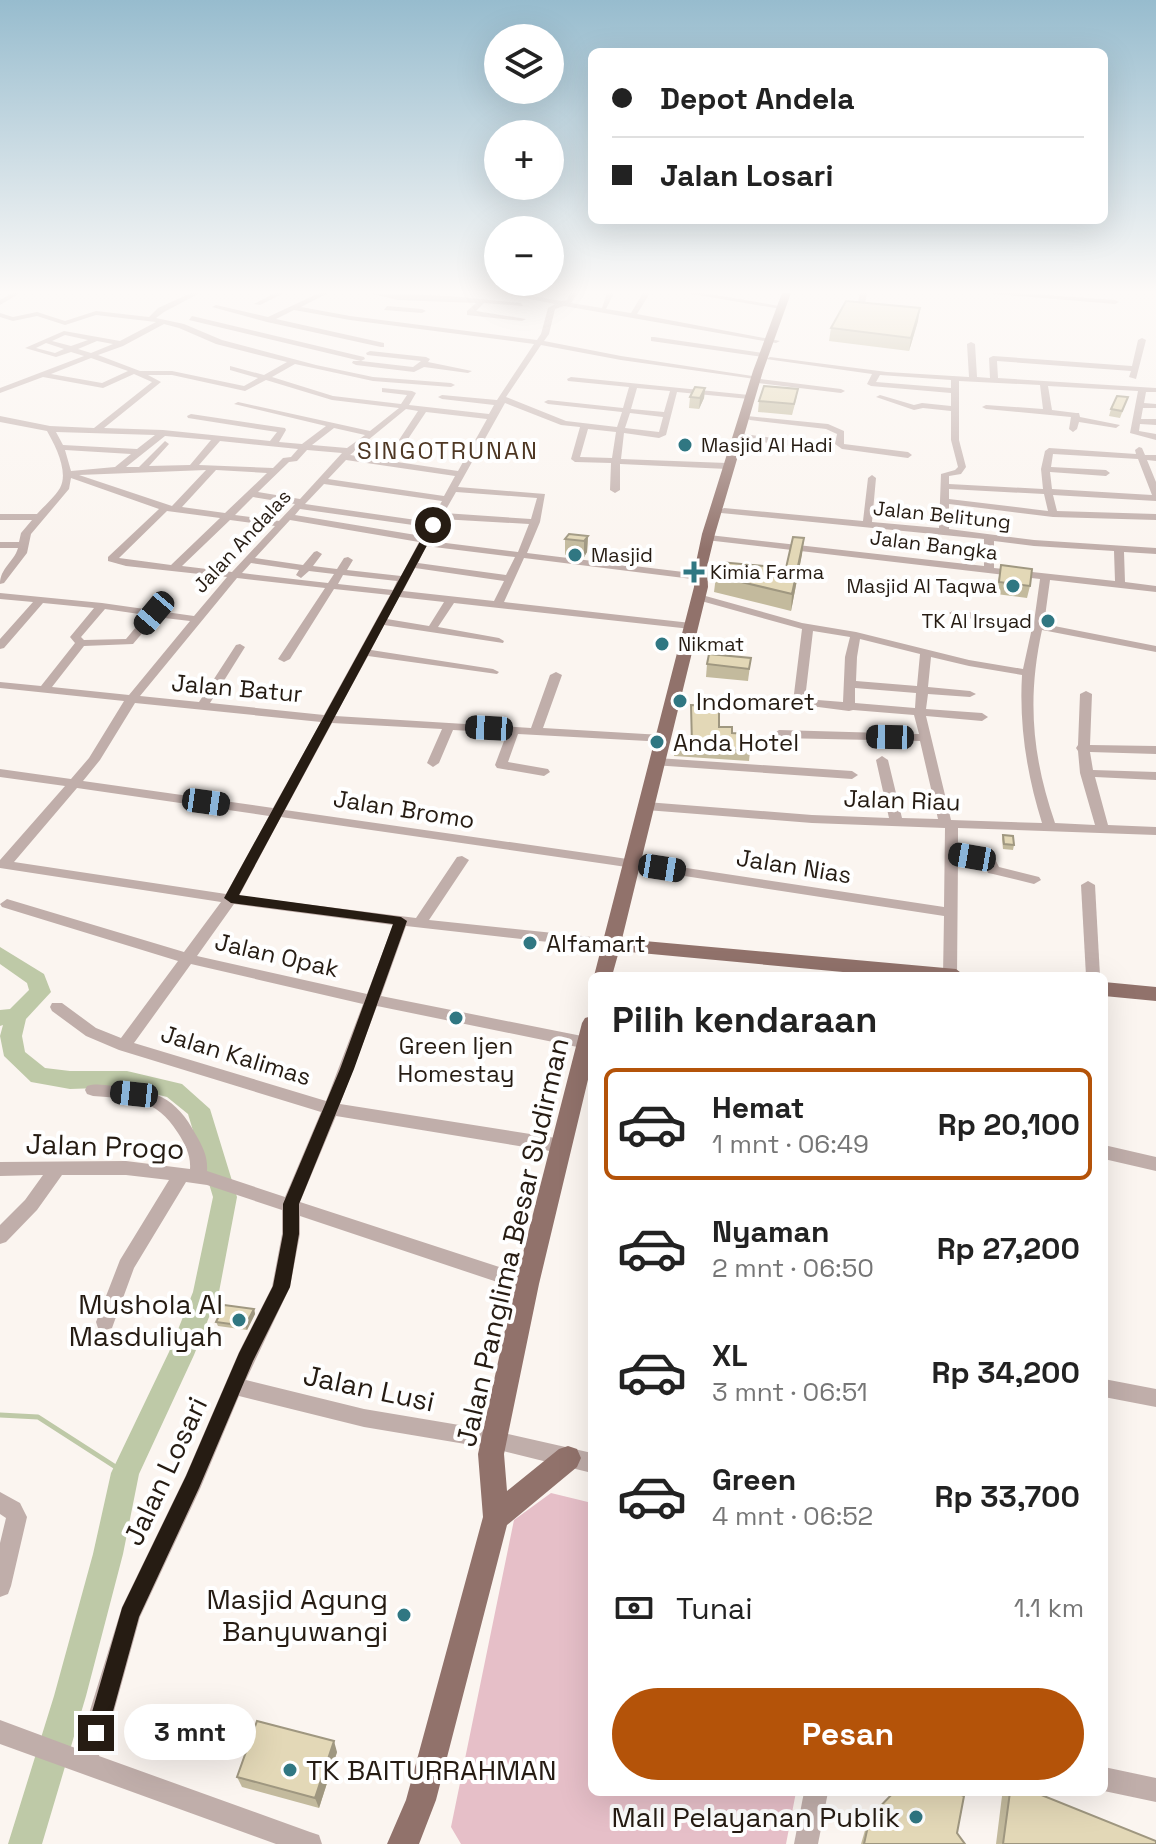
<!DOCTYPE html>
<html lang="id">
<head>
<meta charset="utf-8">
<style>
	:root { --surface:#fff; --page:#f2f2f2; --text:#222; --muted:#767676; --line:#e0e0e0; --accent:#b45309 }
	body { margin:0; font-family:"Space Grotesk",sans-serif; background:var(--page); color:var(--text); height:100vh; display:flex; flex-direction:column; font-size:30px; white-space:nowrap }
	* { box-sizing:border-box; margin:0 }
	p { font-size:26px; color:var(--muted) }
	.icon { flex:none; width:44px; height:44px; fill:none; stroke:currentColor; stroke-width:2; stroke-linecap:round; stroke-linejoin:round }
	.map { position:relative; flex:1; overflow:hidden }
	.drawer { position:absolute; left:588px; top:972px; width:520px; height:824px; display:flex; flex-direction:column; background:var(--surface); border-radius:12px; box-shadow:0 8px 32px #0002 }
	.drawer>* { flex:none }
	.banner { position:absolute; left:588px; top:48px; width:520px; height:176px; border-radius:12px; box-shadow:0 8px 32px #0002; display:grid; align-content:center; height:176px; padding:0 24px; background:var(--surface) }
	.tools { position:absolute; left:484px; top:24px; display:grid; gap:16px }
	.tools a { display:grid; place-items:center; width:80px; height:80px; border-radius:50%; background:var(--surface); box-shadow:0 8px 32px #0002; font-size:40px }
	.end { position:absolute; width:36px; height:36px; margin:-18px; border:10px solid #261c13; background:#fff; box-shadow:0 0 0 4px #fff }
	.from { border-radius:50% }
	.bubble { position:absolute; height:56px; border-radius:28px; background:var(--surface); box-shadow:0 8px 32px #0002; font-size:26px; font-weight:700; line-height:56px; text-align:center }
	.car { position:absolute; width:24px; height:48px; margin:-24px -12px; border-radius:10px; box-shadow:0 0 6px 2px #0007; background:linear-gradient(#222 24%,#8ab4d8 0 40%,#222 0 76%,#8ab4d8 0 86%,#222 0) }
	.banner b { display:flex; align-items:center; gap:28px; height:76px; font-size:30px }
	.banner b+b { border-top:2px solid var(--line) }
	.banner i { width:20px; height:20px; background:var(--text) }
	ul { padding:0; list-style:none }
	li { display:flex; align-items:center; gap:24px; height:112px; margin:0 16px 12px; padding:0 8px; border:4px solid transparent; border-radius:12px }
	li div { flex:1 }
	li b { display:block; font-size:30px }
	li em { font-style:normal; font-weight:700 }
	li.selected { border-color:var(--accent) }
	li>.icon { width:72px; height:72px; stroke-width:1.5 }
	h2 { padding:0 24px; font-size:36px; line-height:96px }
	.pay { display:flex; align-items:center; gap:20px; height:88px; padding:0 24px; font-size:30px }
	.pay p { margin-inline-start:auto }
	.button { display:flex; gap:16px; margin-top:auto; padding:16px 24px }
	.button a { flex:1; height:92px; border-radius:48px; background:var(--accent); color:#fff; font-size:32px; font-weight:700; line-height:92px; text-align:center }
	.map>svg:first-child { display:block }
</style>
</head>
<body>
<div class="map">
<svg width="1156" height="1844" viewBox="0 0 1156 1844">
	<rect width="100%" height="100%" fill="#fbf5f0"/>
	<polygon fill="#e6bfc8" points="551,1493 592,1503 592,1792 796,1792 786,1844 461,1844 451,1827 514,1520"/>
	<g fill="none" stroke-linecap="round" stroke-linejoin="round">
		<polyline stroke="#bec9a7" stroke-width="5" points="0,1415 38,1417 125,1473"/>
		<polygon fill="#bec9a7" fill-rule="evenodd" points="0,947 44,974 51,992 26,1019 22,1036 25,1052 45,1068 70,1071 127,1071 182,1084 210,1109 237,1197 219,1292 194,1355 139,1474 123,1554 86,1696 42,1844 8,1844 54,1696 93,1554 111,1473 169,1352 193,1292 213,1197 188,1114 167,1097 127,1087 70,1089 31,1082 4,1056 0,1036 3,1025 0,1026 0,1010 10,1009 29,990 27,983 0,964"/>
		<g fill="#c0aeaa" fill-rule="evenodd">
			<polygon points="12,293 20,293 0,305 0,300"/>
			<path d="M191 293H200L164 312 156 318 184 324 222 340 316 365 373 377 451 383 455 385 451 387 373 381 295 364 272 377 333 396 401 404 407 395 382 392V388L412 391 416 393 409 405 489 414 494 405 442 399 438 397 442 395 497 400 534 344 350 320 294 310 276 319 384 343V347H381L267 322 212 307 216 305 268 317 319 293H328L301 307 350 316 537 340 541 334 548 308 555 304 499 293H515L562 301 567 300 570 293H577L571 303 602 308 607 293H614L606 309 631 313 643 293H650L637 314 780 341 776 343 564 306 555 309 549 334 544 341 621 356 759 377 755 379 621 360 541 345 506 397 566 421 617 427 622 412 548 404 544 402 548 400 623 408 629 387 568 381 567 379 571 377 749 395 753 397 749 399 677 392 666 435 659 438 624 433 621 459 727 463 731 466 727 469 620 464V490L615 493 610 490 611 463 575 462 571 459 580 427 561 425 505 403 458 487 545 494 540 522 527 553 700 574 705 577 700 580 524 558 504 602 691 623 696 626 691 629 454 603 438 627 499 638 504 641 503 643 384 625 371 650 493 669 499 672 497 674 368 656 335 716 531 728 550 675 556 672 562 675 543 728 662 735 668 739 666 742 518 734 508 762 548 769 550 772 544 776 497 768 495 765 507 733 453 730 439 763 433 767 427 763 442 729 332 723 285 810 614 857 944 907 945 828 812 823 646 810 640 806 646 802 812 815 889 818 876 760 882 756 888 760 902 818 938 819 920 741 779 738 773 734 779 730 919 734 914 715 853 710 849 711 795 704 793 702 802 629 694 599V595H702L802 623 856 632 969 660 1023 669 1032 628 954 616 949 613 954 610 1034 622 1040 579 706 540 704 538 709 535 984 566V539L721 513 719 511 724 508 863 521 868 478 872 475 876 478 872 522 939 528 941 474 955 470 958 467 951 440V411L923 408 914 410 876 397 880 395 914 405 922 403 951 406V393L871 386 867 384 872 374 766 359 770 357 887 372 969 377 967 344 971 342 975 344 977 377 990 378 989 358 993 356 1132 366 1138 340 1142 338 1146 340 1136 379 1129 377 1131 371 997 361 998 378 1156 388V392H1146L1144 403 1156 404V408H1143L1141 419H1156V425L1140 424 1139 431 1156 434V440L1130 433 1138 391 1048 386 1052 410 1076 413H1079L1080 417 1120 425 1116 428 1079 422 1077 429 1073 432 1069 429 1071 417 986 409 982 407 986 405 1043 409 1040 385 959 381V440L966 467 961 474 949 476V484L1043 489 1041 469 1045 451 1049 448 1136 454 1135 450 1139 447 1142 448 1145 455H1156V461L1147 460 1156 482V501L1053 495 1057 511 1156 514V520L1053 517 949 504V529L1034 540 1156 548V554L1124 552 1125 582 1156 586V592L1050 580 1044 624 1156 646V652L1042 630C1027 699 1032 756 1055 823L1095 825 1080 773 1078 751 1076 748 1078 745 1080 694 1086 691 1092 694 1090 745 1156 746V754L1090 752 1093 770 1156 772V780L1095 777 1108 825 1156 827V835L958 828V850L994 857 999 867 1039 877 1041 880 1034 884 993 874 988 873 984 863 958 859 957 976H943L944 916 613 865 281 817 239 896 416 918 457 857 462 856 469 860 429 920 611 939 618 944 611 949 406 926 381 996 592 1038V1050L377 1006 340 1104 562 1139 568 1141 570 1146 568 1151 562 1153 336 1116 300 1202 527 1276 533 1278 536 1284 533 1290 527 1292 300 1216V1234L290 1287 246 1380 364 1409 495 1431 592 1453V1473L495 1449 364 1427 239 1396 200 1489 140 1617 108 1733 99 1756 310 1832 319 1835 322 1844H276L0 1744V1720L78 1749 122 1607 186 1475 239 1352 272 1287 282 1234V1210L207 1185 186 1182 134 1268 112 1328 105 1330 98 1328 96 1322 120 1260 169 1180 126 1175H62L37 1210 6 1242 0 1244V1225L25 1200 43 1175 0 1176V1162L126 1161 190 1169C191 1155 185 1144 178 1133 156 1097 130 1099 93 1096L87 1094 85 1090 87 1086C96 1083 104 1085 113 1086 154 1089 176 1097 196 1135 203 1147 208 1157 207 1171L285 1197 321 1112 119 1050 86 1036 52 1011 50 1007 52 1003H62L96 1028 121 1038 178 961 2 907 0 904 7 899 184 952 221 902 0 868V860L65 786 0 777V769L71 779 89 758 124 701 0 688V682L41 686 75 643 70 637 94 608 43 603 4 648 0 649V639L33 602 0 599V593L102 603 194 616 227 577 126 566 108 561V557L159 509 71 478 69 489 31 534 27 553 4 583 0 584C0 568 14 562 18 548H0V542H19L21 533 32 520H0V514H37C44 506 54 498 60 488 69 472 55 445 47 431L0 422V416L50 426 94 428 152 382 134 374 103 388 43 377 0 393V388L84 356 71 352 56 357 25 348 64 331 120 341 156 322 96 315 65 325 37 316 13 321 0 317V313L13 317 37 312 65 321 96 311 149 317 158 308ZM164 324 179 328 216 344 287 362 264 375 230 366V370L258 378 244 386 172 371H140L98 355 123 346ZM65 335 88 340 71 346 52 341ZM97 341 113 344 91 353 78 349ZM46 343 64 349 55 353 36 348ZM91 358 128 371 102 383 51 374ZM148 375H172L245 391 266 380 332 400 399 408 370 431 238 402 234 404 326 426 302 444 279 442 286 430 285 428 191 414 187 416 188 418 277 432 270 441 163 430 104 428 161 382ZM880 375 951 380V388L876 382ZM637 388 670 391 664 412 631 409ZM406 409 418 411 393 449 362 445ZM426 412 487 419 458 471 350 455 356 450 398 454ZM630 413 663 417 659 432 625 428ZM334 428 365 435 347 448 312 445ZM588 429 616 432 612 458 580 457ZM56 432 155 435 137 449 63 445ZM165 436 211 440 190 465 149 466 169 444 165 441 139 467H126ZM220 441 298 449 291 457 283 458 273 468 199 465ZM65 450 131 454 115 467 71 471ZM307 450 342 453 300 499 258 492 289 462 297 461ZM1053 454 1138 459 1152 495 1052 489 1050 472 1106 476 1110 473 1106 470 1051 467ZM346 460 455 476 444 496 328 479ZM206 470 172 506 79 475ZM216 470 267 473 225 513 182 507ZM324 484 442 501 430 522 305 504ZM949 489 1044 494 1048 511 949 499ZM456 492 537 498 531 519 444 513ZM253 497 295 504 279 521 235 515ZM300 509 427 527 422 536 295 515ZM167 511 220 518 171 565 119 558ZM441 519 529 524 518 552 430 541ZM230 520 275 526 232 572 182 566ZM290 520 419 542 401 576 347 570 353 560 348 557 344 558 337 569 313 566 322 554 317 551 314 552 303 565 255 558ZM994 541 1034 546 1114 551 1115 581 994 568ZM426 546 515 557 506 575 418 563ZM251 563 299 570 296 575 301 578 309 571 334 574 328 583 242 573ZM415 568 504 581 494 601 403 591ZM343 575 397 581 393 590 338 584ZM237 578 325 588 278 659 284 662 290 659 334 589 390 595 324 715 210 703 245 647 240 644 236 645 199 702 140 696ZM399 597 444 602 429 626 387 619ZM105 609 146 615 126 639 84 640 81 637ZM156 617 190 621 129 695 52 687 84 646 133 644ZM813 631 850 637 845 657 843 702 805 699ZM860 639 920 654 917 686 856 681 857 657ZM931 657 969 666 1022 675C1019 726 1027 775 1042 823L951 820 926 716 982 721 988 717 982 713 926 709 928 694 970 697 976 694 970 691 928 687ZM855 688 916 693 915 708 855 703ZM135 703 321 722 273 808 83 781 100 760ZM77 788 269 816 226 894 14 862ZM234 904 393 925 367 994 197 956ZM191 964 363 1004 326 1101 134 1043Z"/>
			<polygon points="275,293 284,293 260,305 254,304"/>
			<polygon points="368,293 450,296 521,303 523,306 484,303 476,311 526,319 522,321 467,315 467,311 476,303 398,300"/>
			<polygon points="686,293 704,293 785,307 781,309"/>
			<polygon points="860,293 867,293 864,310 860,312 856,310"/>
			<polygon points="983,293 1019,293 1115,300 1119,302 1115,304"/>
			<polygon points="387,306 422,309 426,311 422,313 384,310"/>
			<polygon points="192,316 364,357 365,359 361,361 413,367 421,361 367,355 366,353 370,351 426,357 430,359 428,362 472,371 468,373 424,367 414,372 356,365 352,363 353,361 361,361 189,320"/>
			<polygon points="654,337 763,353 767,355 763,357 651,341 651,337"/>
			<polygon points="761,379 841,389 845,391 841,393 758,383 757,381"/>
			<polygon points="747,416 828,424 844,431 844,444 908,452 912,455 908,458 842,449 835,444 837,434 826,429 750,420 746,418"/>
			<polygon points="744,434 811,443 815,446 811,449 741,439 740,437"/>
			<polygon points="657,758 852,771 858,775 852,779 653,765 651,762"/>
			<polygon points="1088,881 1095,885 1100,976 1086,976 1081,885"/>
			<polygon points="1104,1145 1156,1157 1156,1171 1104,1159"/>
			<polygon points="1104,1379 1156,1389 1156,1407 1104,1397"/>
			<polygon points="0,1492 20,1503 27,1517 11,1586 8,1594 0,1597 0,1543 6,1518 0,1514"/>
			<polygon points="1104,1767 1156,1778 1156,1802 1104,1791"/>
			<polygon points="804,1792 828,1792 818,1844 794,1844"/>
		</g>
		<g fill="#91726b" fill-rule="evenodd">
			<polygon points="782,293 791,293 763,371 715,534 707,567 708,587 622,939 956,969 965,976 886,976 619,951 612,976 594,976 694,587 695,567 702,534 753,371"/>
			<polygon points="1104,982 1156,987 1156,1001 1104,996"/>
			<polygon points="592,1016 592,1063 539,1284 504,1454 507,1491 559,1449 568,1446 577,1449 581,1458 577,1467 507,1525 436,1800 419,1844 387,1844 406,1800 483,1517 478,1454 515,1284 582,1023 585,1018"/>
		</g>
	</g>
	<g fill="#c3ba9d">
		<polygon points="918,321 909,351 829,341 831,328"/>
		<polygon points="705,388 704,398 699,409 689,408 690,397"/>
		<polygon points="798,389 796,400 792,415 758,412 759,401"/>
		<polygon points="1128,397 1120,418 1109,416 1111,409"/>
		<polygon points="588,536 587,552 584,557 565,555 565,539"/>
		<polygon points="804,538 802,554 791,611 714,592 716,576 786,568"/>
		<polygon points="1001,565 1030,586 1027,598 996,594"/>
		<polygon points="751,658 748,681 706,677 707,664"/>
		<polygon points="691,705 719,727 732,733 750,751 749,761 674,756 675,746 691,745"/>
		<polygon points="1003,835 1014,845 1013,850 1003,849 1002,839"/>
		<polygon points="254,1309 255,1314 247,1330 218,1326 216,1322"/>
		<polygon points="337,1752 319,1808 242,1787 237,1777"/>
		<polygon points="1005,1792 1034,1792 1156,1844 996,1844 1002,1796"/>
		<polygon points="870,1817 957,1833 965,1844 861,1844 866,1827"/>
	</g>
	<g fill="#9f9780">
		<polygon points="920,308 918,321 909,351 911,338"/>
		<polygon points="705,388 704,398 699,409 700,398"/>
		<polygon points="588,536 587,552 584,557 584,541"/>
		<polygon points="804,538 802,554 791,611 792,594"/>
		<polygon points="254,1309 255,1314 247,1330 245,1326"/>
		<polygon points="334,1741 337,1752 319,1808 315,1798"/>
	</g>
	<g fill="#e3d8b7" stroke="#9f9780" stroke-width="2">
		<polygon points="846,301 920,308 911,338 831,328"/>
		<polygon points="764,386 798,389 794,404 759,401"/>
		<polygon points="695,387 705,388 700,398 690,397"/>
		<polygon points="1117,396 1128,397 1122,411 1111,409"/>
		<polygon points="569,534 588,536 584,541 565,539"/>
		<polygon points="793,537 804,538 792,594 716,576 720,562 786,568"/>
		<polygon points="1001,565 1032,569 1030,586 999,582"/>
		<polygon points="709,654 751,658 749,669 707,664"/>
		<polygon points="691,705 719,706 719,727 732,727 732,733 749,734 750,751 675,746 692,745"/>
		<polygon points="1003,835 1013,836 1014,845 1004,844"/>
		<polygon points="224,1305 254,1309 245,1326 216,1322"/>
		<polygon points="257,1721 334,1741 315,1798 237,1777"/>
		<polygon points="894,1792 954,1792 964,1796 957,1833 965,1844 864,1844 870,1817"/>
		<polygon points="1010,1792 1034,1792 1156,1841 1156,1844 1003,1844"/>
	</g>
	<linearGradient id="sky" x2="0" y2="1"><stop stop-color="#97bcce"/><stop offset="0.53" stop-color="#fdfaf8"/><stop offset="1" stop-color="#fdfaf8" stop-opacity="0"/></linearGradient>
	<rect width="1156" height="551" fill="url(#sky)"/>
	<polygon fill="#261c13" points="433,522 438,525 239,895 401,917 407,921 354,1069 299,1204 299,1234 290,1287 253,1361 199,1488 139,1617 107,1733 104,1741 96,1744 89,1741 86,1733 122,1608 186,1476 239,1353 273,1286 283,1234 283,1204 340,1069 393,924 231,903 224,898 429,525"/>
	<g fill="#307782" stroke="#fff" stroke-width="3">
		<circle cx="685" cy="445" r="8"/>
		<circle cx="575" cy="555" r="8"/>
		<path d="M690 560h8v8h8v8h-8v8h-8v-8h-8v-8h8z"/>
		<circle cx="1013" cy="586" r="8"/>
		<circle cx="1048" cy="621" r="8"/>
		<circle cx="662" cy="644" r="8"/>
		<circle cx="680" cy="701" r="8"/>
		<circle cx="657" cy="742" r="8"/>
		<circle cx="530" cy="943" r="8"/>
		<circle cx="456" cy="1018" r="8"/>
		<circle cx="239" cy="1320" r="8"/>
		<circle cx="404" cy="1615" r="8"/>
		<circle cx="290" cy="1770" r="8"/>
		<circle cx="916" cy="1817" r="8"/>
	</g>
	<g text-anchor="middle" dominant-baseline="central" stroke-width="8" stroke-linejoin="round" paint-order="stroke">
		<g font-size="20" fill="#261c13" stroke="#fff" text-anchor="start">
			<text x="701" y="445">Masjid Al Hadi</text>
			<text x="591" y="555">Masjid</text>
			<text x="710" y="572">Kimia Farma</text>
			<text x="997" y="586" text-anchor="end">Masjid Al Taqwa</text>
			<text x="1032" y="621" text-anchor="end">TK Al Irsyad</text>
			<text x="678" y="644">Nikmat</text>
		</g>
		<g font-size="20" fill="#261c13" stroke="#fff">
			<text transform="translate(942 515) rotate(6)">Jalan Belitung</text>
			<text transform="translate(242 541) rotate(-47)">Jalan Andalas</text>
			<text transform="translate(934 545) rotate(7)">Jalan Bangka</text>
		</g>
		<g font-size="24" letter-spacing="2" fill="#4e3723" stroke="#fff">
			<text x="448" y="450">SINGOTRUNAN</text>
		</g>
		<g font-size="24" fill="#261c13" stroke="#fff">
			<text transform="translate(237 688) rotate(5)">Jalan Batur</text>
			<text transform="translate(902 800) rotate(2)">Jalan Riau</text>
			<text transform="translate(404 809) rotate(9)">Jalan Bromo</text>
			<text transform="translate(794 866) rotate(9)">Jalan Nias</text>
			<text transform="translate(277 955) rotate(13)">Jalan Opak</text>
			<text transform="translate(236 1055) rotate(17)">Jalan Kalimas</text>
		</g>
		<g font-size="24" fill="#261c13" stroke="#fff" text-anchor="start">
			<text x="696" y="701">Indomaret</text>
			<text x="673" y="742">Anda Hotel</text>
			<text x="546" y="943">Alfamart</text>
			<text x="456" y="1045" text-anchor="middle">Green Ijen<tspan x="456" dy="28">Homestay</tspan></text>
		</g>
		<g font-size="28" fill="#261c13" stroke="#fff">
			<text transform="translate(105 1146) rotate(2)">Jalan Progo</text>
			<text transform="translate(512 1242) rotate(-77)">Jalan Panglima Besar Sudirman</text>
			<text transform="translate(369 1388) rotate(12)">Jalan Lusi</text>
			<text transform="translate(165 1471) rotate(-65)">Jalan Losari</text>
		</g>
		<g font-size="28" fill="#261c13" stroke="#fff" text-anchor="end">
			<text x="223" y="1304">Mushola Al<tspan x="223" dy="32">Masduliyah</tspan></text>
			<text x="388" y="1599">Masjid Agung<tspan x="388" dy="32">Banyuwangi</tspan></text>
			<text x="306" y="1770" text-anchor="start">TK BAITURRAHMAN</text>
			<text x="900" y="1817">Mall Pelayanan Publik</text>
		</g>
	</g>
</svg>
<div class="tools">
<a><svg class="icon" aria-label="layers" viewBox="0 0 24 24"><path d="M12 4l9 5-9 5-9-5zM3 14l9 5 9-5"/></svg></a>
<a>+</a>
<a>−</a>
</div>
<i class="end from" style="left:433px;top:525px"></i>
<i class="end" style="left:96px;top:1733px"></i>
<div class="bubble" style="left:124px;top:1704px;width:132px">3 mnt</div>
<i class="car" style="left:154px;top:613px;rotate:220deg"></i>
<i class="car" style="left:489px;top:728px;rotate:273deg"></i>
<i class="car" style="left:890px;top:737px;rotate:271deg"></i>
<i class="car" style="left:206px;top:802px;rotate:98deg"></i>
<i class="car" style="left:972px;top:857px;rotate:280deg"></i>
<i class="car" style="left:662px;top:868px;rotate:99deg"></i>
<i class="car" style="left:134px;top:1094px;rotate:276deg"></i>
<div class="banner">
<b><i class="from"></i>Depot Andela</b>
<b><i></i>Jalan Losari</b>
</div>
<section class="drawer">
<h2>Pilih kendaraan</h2>
<ul>
<li class="selected"><svg class="icon" aria-label="car" viewBox="0 0 24 24"><path d="M5 17H2v-5l4-1 3-4h7l3 4 3 1v5h-3M9 17h6M6 11h13"/><circle cx="7" cy="17" r="2"/><circle cx="17" cy="17" r="2"/></svg><div><b>Hemat</b><p>1 mnt · 06:49</p></div><em>Rp 20,100</em></li>
<li><svg class="icon" aria-label="car" viewBox="0 0 24 24"><path d="M5 17H2v-5l4-1 3-4h7l3 4 3 1v5h-3M9 17h6M6 11h13"/><circle cx="7" cy="17" r="2"/><circle cx="17" cy="17" r="2"/></svg><div><b>Nyaman</b><p>2 mnt · 06:50</p></div><em>Rp 27,200</em></li>
<li><svg class="icon" aria-label="car" viewBox="0 0 24 24"><path d="M5 17H2v-5l4-1 3-4h7l3 4 3 1v5h-3M9 17h6M6 11h13"/><circle cx="7" cy="17" r="2"/><circle cx="17" cy="17" r="2"/></svg><div><b>XL</b><p>3 mnt · 06:51</p></div><em>Rp 34,200</em></li>
<li><svg class="icon" aria-label="car" viewBox="0 0 24 24"><path d="M5 17H2v-5l4-1 3-4h7l3 4 3 1v5h-3M9 17h6M6 11h13"/><circle cx="7" cy="17" r="2"/><circle cx="17" cy="17" r="2"/></svg><div><b>Green</b><p>4 mnt · 06:52</p></div><em>Rp 33,700</em></li>
</ul>
<div class="pay"><svg class="icon" aria-label="cash" viewBox="0 0 24 24"><path d="M3 7h18v10H3z"/><circle cx="12" cy="12" r="2"/></svg>Tunai<p>1.1 km</p></div>
<div class="button"><a>Pesan</a></div>
</section>
</div>
</body>
</html>
